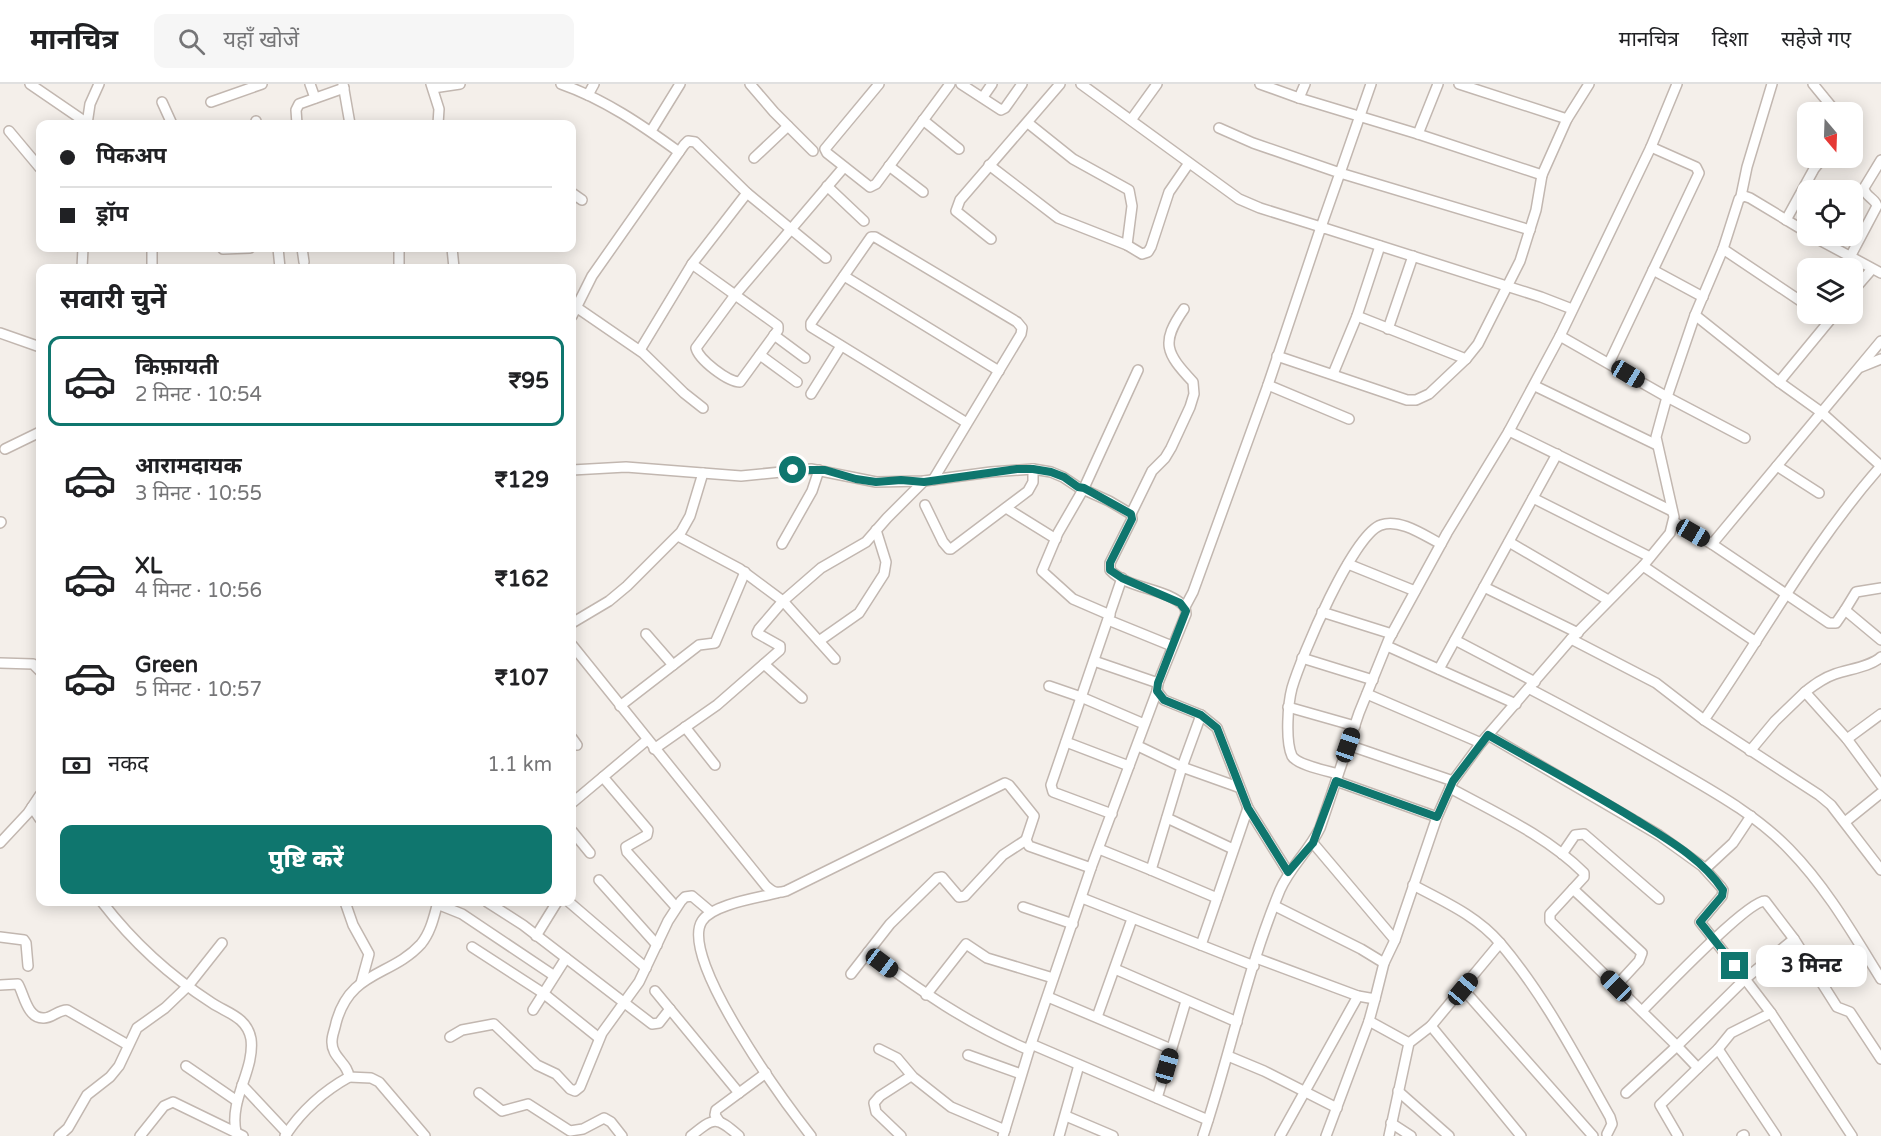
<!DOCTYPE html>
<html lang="hi">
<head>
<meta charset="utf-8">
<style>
	:root { --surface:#fff; --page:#f6f6f6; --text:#202124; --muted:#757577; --line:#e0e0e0; --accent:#0f766e }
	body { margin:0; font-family:"Varela Round","Noto Sans Devanagari",sans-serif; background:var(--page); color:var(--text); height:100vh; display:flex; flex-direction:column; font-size:22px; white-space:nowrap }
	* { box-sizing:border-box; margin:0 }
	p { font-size:20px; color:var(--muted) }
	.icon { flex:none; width:33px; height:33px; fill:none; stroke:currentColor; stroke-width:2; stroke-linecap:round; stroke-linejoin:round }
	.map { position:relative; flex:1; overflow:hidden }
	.details { position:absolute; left:36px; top:180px; width:540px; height:642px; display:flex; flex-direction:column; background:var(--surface); border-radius:12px; box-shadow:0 3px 15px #0003 }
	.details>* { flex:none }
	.top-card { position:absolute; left:36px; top:36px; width:540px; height:132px; border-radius:12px; box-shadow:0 3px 15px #0003; display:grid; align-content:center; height:132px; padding:0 24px; background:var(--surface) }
	.needle { width:39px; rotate:161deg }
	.tools { position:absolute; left:1797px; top:18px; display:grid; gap:12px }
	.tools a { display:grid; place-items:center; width:66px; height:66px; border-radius:12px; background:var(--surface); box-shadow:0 3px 15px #0003; font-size:30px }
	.end { position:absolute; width:27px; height:27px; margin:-14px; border:8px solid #0f766e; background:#fff; box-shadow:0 0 0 3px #fff }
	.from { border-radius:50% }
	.bubble { position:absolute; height:42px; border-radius:12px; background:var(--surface); box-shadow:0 3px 15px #0003; font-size:20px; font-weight:800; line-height:42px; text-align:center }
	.car { position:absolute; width:18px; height:36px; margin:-18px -9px; border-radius:8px; box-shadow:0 0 4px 2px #0007; background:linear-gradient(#222 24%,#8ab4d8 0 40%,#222 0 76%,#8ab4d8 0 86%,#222 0) }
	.top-card b { display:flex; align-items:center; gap:21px; height:57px; font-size:22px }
	.top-card b+b { border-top:2px solid var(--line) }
	.top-card i { width:15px; height:15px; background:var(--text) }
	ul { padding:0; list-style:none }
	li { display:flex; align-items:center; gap:18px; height:90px; margin:0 12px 9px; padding:0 12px; border:3px solid transparent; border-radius:12px }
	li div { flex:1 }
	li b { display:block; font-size:22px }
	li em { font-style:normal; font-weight:800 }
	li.active { border-color:var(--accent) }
	li>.icon { width:54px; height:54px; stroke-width:1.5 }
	h2 { padding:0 24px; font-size:27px; line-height:72px }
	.pay { display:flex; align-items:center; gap:15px; height:66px; padding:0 24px; font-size:22px }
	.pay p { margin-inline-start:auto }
	.action { display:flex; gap:12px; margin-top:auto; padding:12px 24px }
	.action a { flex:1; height:69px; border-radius:12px; background:var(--accent); color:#fff; font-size:24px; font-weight:800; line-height:69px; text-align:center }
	header { display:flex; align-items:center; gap:36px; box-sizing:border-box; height:84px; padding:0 30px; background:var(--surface); border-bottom:2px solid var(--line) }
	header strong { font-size:28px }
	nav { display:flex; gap:33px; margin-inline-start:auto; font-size:21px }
	.search { width:420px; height:54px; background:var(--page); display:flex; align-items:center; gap:15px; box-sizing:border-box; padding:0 21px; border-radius:12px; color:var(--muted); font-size:22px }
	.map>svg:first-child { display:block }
</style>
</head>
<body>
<header>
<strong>मानचित्र</strong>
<div class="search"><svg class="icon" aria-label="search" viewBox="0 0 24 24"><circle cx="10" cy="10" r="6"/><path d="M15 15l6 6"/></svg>यहाँ खोजें</div>
<nav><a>मानचित्र</a><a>दिशा</a><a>सहेजे गए</a></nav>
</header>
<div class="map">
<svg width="1881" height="1052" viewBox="0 0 1881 1052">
	<rect width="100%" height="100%" fill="#f4efea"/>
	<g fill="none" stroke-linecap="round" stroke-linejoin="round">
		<g stroke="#c2b7b0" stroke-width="12">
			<g id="minor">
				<polyline points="30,0 87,39"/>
				<polyline points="310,0 315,14"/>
				<polyline points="343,0 350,40"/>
				<polyline points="431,0 439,25 438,40"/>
				<path d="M561 0C604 15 642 41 679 68"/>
				<polyline points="750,0 774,28 813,67"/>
				<polyline points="879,0 825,65 827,69 870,103 876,100 950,0"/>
				<polyline points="961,0 1001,26 1005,24 1022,0"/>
				<polyline points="1081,0 1239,115 1260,124 1321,143 1340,89 1253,59 1219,44"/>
				<polyline points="1260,0 1299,14 1418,50 1542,91"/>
				<polyline points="1371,0 1340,89 1530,146"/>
				<polyline points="1459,0 1567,35"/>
				<polyline points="1813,0 1836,28"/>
				<polyline points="433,4 460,0"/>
				<polyline points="588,11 594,0"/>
				<polyline points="983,13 992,0"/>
				<polyline points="1299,14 1305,0"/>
				<polyline points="162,18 172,40"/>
				<polyline points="211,18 262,0"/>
				<polyline points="923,36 959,65"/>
				<polyline points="1131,36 1157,0"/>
				<polyline points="256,37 256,40"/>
				<polyline points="1028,39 1073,75 1129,106 1132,122 1127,161"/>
				<polyline points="87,40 90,20 99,0"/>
				<polyline points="297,40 296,26 299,20 344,4"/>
				<polyline points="9,47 40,84"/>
				<polyline points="651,47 680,0"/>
				<polyline points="1418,50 1438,0"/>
				<polyline points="754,74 788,42"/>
				<polyline points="989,81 1058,134 1127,161 1142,170 1148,168 1151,163 1169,108 1189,79"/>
				<polyline points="889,82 923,108"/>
				<polyline points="827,102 864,137"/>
				<polyline points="572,109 582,116"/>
				<polyline points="1741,112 1747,83 1772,0"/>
				<polyline points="1786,136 1814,85 1823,74"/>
				<polyline points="1812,152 1881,189"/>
				<polyline points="991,155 956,127 960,116 1060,0"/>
				<polyline points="278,164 280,184"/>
				<polyline points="302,164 304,178"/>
				<polyline points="452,164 454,184"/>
				<polyline points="223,165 250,164"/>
				<polyline points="1723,165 1808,222"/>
				<path d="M1850 173 1877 122C1875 114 1865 113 1864 104L1881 76"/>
				<path d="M692 180 777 241 778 242V246L740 298C728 298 699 276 696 264L735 211 844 83"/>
				<polyline points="82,184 83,164"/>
				<polyline points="152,184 152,164"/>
				<polyline points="399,184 399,164"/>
				<polyline points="1653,186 1703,213"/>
				<polyline points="844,192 999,287"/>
				<polyline points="1852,208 1872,185"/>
				<polyline points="572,222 576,223 643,269 684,309 703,324"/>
				<polyline points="1818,230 1829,237"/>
				<path d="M1695 231 1779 298 1821 328 1881 382C1812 460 1763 551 1704 636"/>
				<polyline points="572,232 592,192 684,61 688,57 695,58 747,109 826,174"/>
				<polyline points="1357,232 1466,275"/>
				<polyline points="1388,245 1413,172"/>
				<polyline points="0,249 40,263"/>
				<polyline points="774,251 805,274"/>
				<polyline points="1560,252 1667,313 1745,354"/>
				<polyline points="640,266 692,180 747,109"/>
				<polyline points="760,271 797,298"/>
				<polyline points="1277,272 1407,316 1416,316 1429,310 1466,275 1478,260 1520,177 1536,126 1542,91 1567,35 1589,0"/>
				<polyline points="1609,279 1699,89 1696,83 1651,63"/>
				<polyline points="1861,283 1881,275"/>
				<polyline points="1333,290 1357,232 1380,162"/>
				<polyline points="1779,298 1835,230"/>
				<polyline points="1268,301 1349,335"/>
				<polyline points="1535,302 1657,361"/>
				<polyline points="811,310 841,262"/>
				<polyline points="1509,347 1672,427"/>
				<polyline points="5,365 40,348"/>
				<polyline points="1777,382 1819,409"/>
				<path d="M572 386 626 383 741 392 811 385 876 398 924 397 991 388 1033 385 1051 388 1063 393 1078 403 1109 417 1131 430 1132 435 1110 479V486C1129 506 1166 503 1185 523"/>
				<polyline points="933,396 1021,250 1022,244 1017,238 875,153 871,153 811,239 811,243 967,339"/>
				<polyline points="1533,414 1650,473"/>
				<polyline points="925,421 943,458 949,465 951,465 1028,407 1033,398 1033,385"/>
				<polyline points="1006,424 1056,455"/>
				<path d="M1131 430 1152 387 1165 374 1171 364 1190 323 1194 310 1193 298C1166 269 1160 259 1184 225"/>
				<polyline points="1674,438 1712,460 1881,257"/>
				<polyline points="0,439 1,438"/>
				<polyline points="678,452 740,485 783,517 835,575"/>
				<polyline points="1509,458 1608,516"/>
				<polyline points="782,460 812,407 819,386"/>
				<polyline points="1712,460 1829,539 1836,539 1845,526 1881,556"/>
				<polyline points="1348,480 1415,507"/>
				<polyline points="1643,482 1756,558"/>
				<polyline points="1484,503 1578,549"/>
				<polyline points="1845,526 1856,508 1881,504"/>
				<polyline points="1322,528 1392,550"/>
				<polyline points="1110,531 1073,515 1042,487 1058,449 1084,404 1138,286"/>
				<polyline points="1108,536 1172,562"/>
				<polyline points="572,539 609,517 627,502 681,448 690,432 703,389"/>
				<polyline points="646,550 673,581"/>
				<polyline points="1571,555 1656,599 1704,636 1819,711 1831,721 1881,786"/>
				<polyline points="1455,556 1535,598"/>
				<polyline points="819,557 859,529 884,490 886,478 876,446"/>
				<path d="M572 561 766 802C773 808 776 810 786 807L1005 699 1009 701 1034 732 1026 756 1029 762 1091 784"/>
				<polyline points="1387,562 1516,620"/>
				<polyline points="1302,574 1373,596"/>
				<polyline points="1094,577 1158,599"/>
				<polyline points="0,579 33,580 40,587"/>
				<polyline points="764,580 802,614"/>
				<polyline points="1439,585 1557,370"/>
				<polyline points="1049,602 1081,613 1144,640"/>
				<path d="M1530 605C1582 632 1634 661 1685 691 1723 713 1759 734 1789 765 1827 804 1853 850 1881 895"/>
				<polyline points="1157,607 1164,616 1201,631 1217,644 1248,724 1288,788"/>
				<path d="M1805 608C1814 601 1823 594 1835 590 1849 585 1870 583 1881 573"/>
				<polyline points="1367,610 1481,659"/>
				<polyline points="620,622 699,561 715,559 745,488"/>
				<polyline points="1288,623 1355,642"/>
				<polyline points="685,643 715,681"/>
				<polyline points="1488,651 1659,751 1702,782 1721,803 1723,806 1722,812 1700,838 1745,895 1677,962 1698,984 1718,965 1731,949 1771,929"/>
				<polyline points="572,654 577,661"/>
				<polyline points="1847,655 1881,630"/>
				<polyline points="1066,658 1129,682"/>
				<polyline points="1348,661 1453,697"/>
				<polyline points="1138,662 1182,683 1238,703"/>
				<polyline points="654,665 717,621 780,566 780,562 757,549 759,545 783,517 821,484 866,458 887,434 924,397"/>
				<polyline points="1750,667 1775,637 1805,608 1847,655 1881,701"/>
				<path d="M1338 690C1328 687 1297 681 1292 672 1285 657 1288 619 1292 604 1301 573 1353 450 1381 441 1400 434 1425 452 1441 460"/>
				<polyline points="603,693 648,746 647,751 626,763 627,768 676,823"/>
				<polyline points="1336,697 1437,733"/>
				<path d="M1450 704C1496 729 1547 752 1584 789V793L1550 830V837L1677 962 1626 1009"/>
				<polyline points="572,719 647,656"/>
				<polyline points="32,723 40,735"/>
				<polyline points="1112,730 1053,708 1051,701 1122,494"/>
				<polyline points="1167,734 1233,765"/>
				<polyline points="1845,738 1881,709"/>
				<polyline points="572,747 590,769"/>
				<polyline points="0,759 28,729 40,711"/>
				<polyline points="1313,759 1395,856"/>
				<polyline points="1099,765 1151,786 1182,683 1201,631"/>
				<polyline points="1562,770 1575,751 1584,750 1659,815"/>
				<polyline points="1705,785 1733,759 1751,732"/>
				<polyline points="1151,786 1217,814"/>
				<polyline points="599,796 657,861"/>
				<polyline points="1573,805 1642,869 1639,877 1616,902"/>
				<path d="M777 809C758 814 713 820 702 837 678 874 786 1020 811 1052"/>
				<polyline points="1082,814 1254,882"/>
				<path d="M102 818C132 857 170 892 212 919 227 929 247 933 251 955 255 986 229 1015 236 1048"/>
				<polyline points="345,818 353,841 369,870 361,899"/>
				<polyline points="487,818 523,841 652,940 659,939 670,925"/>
				<polyline points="569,818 646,884"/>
				<polyline points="437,820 462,830 553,891"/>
				<polyline points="1275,822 1361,865 1384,879"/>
				<polyline points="1023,823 1073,840"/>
				<polyline points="536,852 557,818"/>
				<polyline points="0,853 24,856 26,859 28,882"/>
				<polyline points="1794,855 1745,895 1771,929 1852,1052"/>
				<path d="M1500 859C1545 912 1576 973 1610 1033L1612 1040 1607 1050"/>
				<polyline points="1201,861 1248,724"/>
				<polyline points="472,863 543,909 599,954"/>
				<path d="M868 868C919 906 970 941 1029 966"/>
				<polyline points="1256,874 1358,912 1375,915 1384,879 1395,856 1437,733 1453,697 1481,659 1571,555 1643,482 1670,449 1674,433 1656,353 1667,313 1695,231 1723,165 1739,115 1744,112 1750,114 1808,149"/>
				<polyline points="1115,885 1237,938"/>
				<polyline points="851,890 890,840 937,794 942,793 959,813 965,812 1003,771 1026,756"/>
				<path d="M0 901 18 900C24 910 27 935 44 934 52 934 58 926 67 926L128 961"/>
				<polyline points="1463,905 1593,1052"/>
				<polyline points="655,907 739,1009"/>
				<polyline points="926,911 966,860 987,874 1053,894"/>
				<polyline points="1048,913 1171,965"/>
				<polyline points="1375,915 1369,937 1409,959"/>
				<polyline points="533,926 566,874"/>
				<path d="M1642 927C1660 909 1747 817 1765 817L1794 855 1837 923 1850 928 1881 975"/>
				<polyline points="1097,933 1132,835"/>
				<polyline points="1431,942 1521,1052"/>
				<polyline points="450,953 462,946 494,940 537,981 556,990 570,1005 575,1007 580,1003 602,949 639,898 668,837 681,817 685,813 692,812 711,828"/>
				<polyline points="1031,960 1208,1036"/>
				<polyline points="879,965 897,974 913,993 951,1023 1005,1046"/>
				<polyline points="1718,965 1776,1052"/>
				<polyline points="968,971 1021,990"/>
				<polyline points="1228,972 1264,987 1337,1024"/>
				<polyline points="186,982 237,1017"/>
				<polyline points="349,993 371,994 379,998 425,1052"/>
				<polyline points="242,1001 287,1049"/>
				<polyline points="1398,1007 1449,1052"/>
				<polyline points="479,1009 502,1027 528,1020 570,1047 583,1045 604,1034 611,1038 622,1052"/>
				<polyline points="1157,1014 1186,917"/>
				<polyline points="1066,1032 1113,1052"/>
				<polyline points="719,1037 715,1031 716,1026 766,989"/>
				<polyline points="1391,1039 1411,1052"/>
				<polyline points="59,1052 68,1044 87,1011 110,993 119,982 137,944 165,924 188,902 222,859"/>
				<polyline points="140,1052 164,1022 173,1018 243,1052"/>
				<path d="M285 1052C302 1026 322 1008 349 993 348 979 331 973 332 957 332 951 335 945 336 939 350 886 391 893 421 860 431 848 434 832 438 818"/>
				<path d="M691 1052C714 1033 716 1032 739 1052"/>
				<polyline points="901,1052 876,1028 874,1019 880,1012 911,992"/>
				<polyline points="1003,1052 1031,960 1091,784 1157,607 1158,599 1186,530 1185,523 1193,508 1268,301 1321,143 1541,213 1572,225"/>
				<polyline points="1059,1052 1079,981"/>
				<path d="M1203 1052C1230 971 1247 885 1280 806 1290 783 1309 767 1320 744L1359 629 1389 555 1447 449 1509 347 1560 252 1651 63 1677 0"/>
				<polyline points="1280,1052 1358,912"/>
				<polyline points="1326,1052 1369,937"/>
				<path d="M1389 1052 1409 959 1431 942 1500 859C1477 832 1445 818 1413 801"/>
				<polyline points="1678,1052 1660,1021 1698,984"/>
				<polyline points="1742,1052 1744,1051"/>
			</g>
		</g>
		<use href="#minor" stroke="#fff" stroke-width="9"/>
	</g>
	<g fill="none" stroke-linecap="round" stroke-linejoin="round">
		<path stroke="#0f766e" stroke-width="8" d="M793 386H825L856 395 876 398 901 396 924 398 1017 385H1033L1051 388 1064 393 1078 403 1084 404 1131 430 1132 435 1110 479V486L1122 494 1180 519 1186 527 1158 599 1157 607 1164 616 1201 631 1217 644 1248 724 1288 788 1313 759 1336 697 1437 733 1453 697 1488 651C1537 679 1586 705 1633 734 1665 754 1702 774 1723 806L1722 812 1700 838 1735 882"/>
	</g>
</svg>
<div class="tools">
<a><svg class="needle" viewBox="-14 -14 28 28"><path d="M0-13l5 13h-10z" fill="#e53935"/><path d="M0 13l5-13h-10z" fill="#757577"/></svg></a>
<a><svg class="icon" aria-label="locate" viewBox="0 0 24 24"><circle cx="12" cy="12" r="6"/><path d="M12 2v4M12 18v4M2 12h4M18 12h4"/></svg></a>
<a><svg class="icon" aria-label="layers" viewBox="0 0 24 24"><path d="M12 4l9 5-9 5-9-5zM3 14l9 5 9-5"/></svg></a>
</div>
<i class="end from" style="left:793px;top:386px"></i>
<i class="end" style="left:1735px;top:882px"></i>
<div class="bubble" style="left:1756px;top:861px;width:111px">3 मिनट</div>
<i class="car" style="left:1628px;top:290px;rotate:121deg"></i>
<i class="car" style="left:1693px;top:449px;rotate:120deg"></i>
<i class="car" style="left:1348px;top:661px;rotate:19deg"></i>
<i class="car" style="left:882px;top:879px;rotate:127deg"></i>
<i class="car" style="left:1616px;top:902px;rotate:315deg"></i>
<i class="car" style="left:1463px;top:905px;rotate:40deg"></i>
<i class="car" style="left:1167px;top:982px;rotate:16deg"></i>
<div class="top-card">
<b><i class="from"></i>पिकअप</b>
<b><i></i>ड्रॉप</b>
</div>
<section class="details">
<h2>सवारी चुनें</h2>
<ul>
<li class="active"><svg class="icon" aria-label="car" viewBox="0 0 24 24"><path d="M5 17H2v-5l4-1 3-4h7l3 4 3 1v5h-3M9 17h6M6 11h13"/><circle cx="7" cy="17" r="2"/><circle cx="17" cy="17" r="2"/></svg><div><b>किफ़ायती</b><p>2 मिनट · 10:54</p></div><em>₹95</em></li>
<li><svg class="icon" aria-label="car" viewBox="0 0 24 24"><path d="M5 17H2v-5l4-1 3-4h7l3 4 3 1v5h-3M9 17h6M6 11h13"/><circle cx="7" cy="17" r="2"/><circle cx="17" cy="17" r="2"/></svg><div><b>आरामदायक</b><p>3 मिनट · 10:55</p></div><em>₹129</em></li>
<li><svg class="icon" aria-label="car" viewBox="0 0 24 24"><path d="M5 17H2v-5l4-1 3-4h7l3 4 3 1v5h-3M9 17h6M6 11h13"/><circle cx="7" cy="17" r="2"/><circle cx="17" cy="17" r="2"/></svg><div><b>XL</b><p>4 मिनट · 10:56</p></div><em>₹162</em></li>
<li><svg class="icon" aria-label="car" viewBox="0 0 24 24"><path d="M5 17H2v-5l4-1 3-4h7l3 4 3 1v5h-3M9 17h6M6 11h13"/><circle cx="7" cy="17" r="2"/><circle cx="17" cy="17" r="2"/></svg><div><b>Green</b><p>5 मिनट · 10:57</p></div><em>₹107</em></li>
</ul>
<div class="pay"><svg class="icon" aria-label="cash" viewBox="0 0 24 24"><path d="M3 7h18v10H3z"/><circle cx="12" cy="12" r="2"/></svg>नकद<p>1.1 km</p></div>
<div class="action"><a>पुष्टि करें</a></div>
</section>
</div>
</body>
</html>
